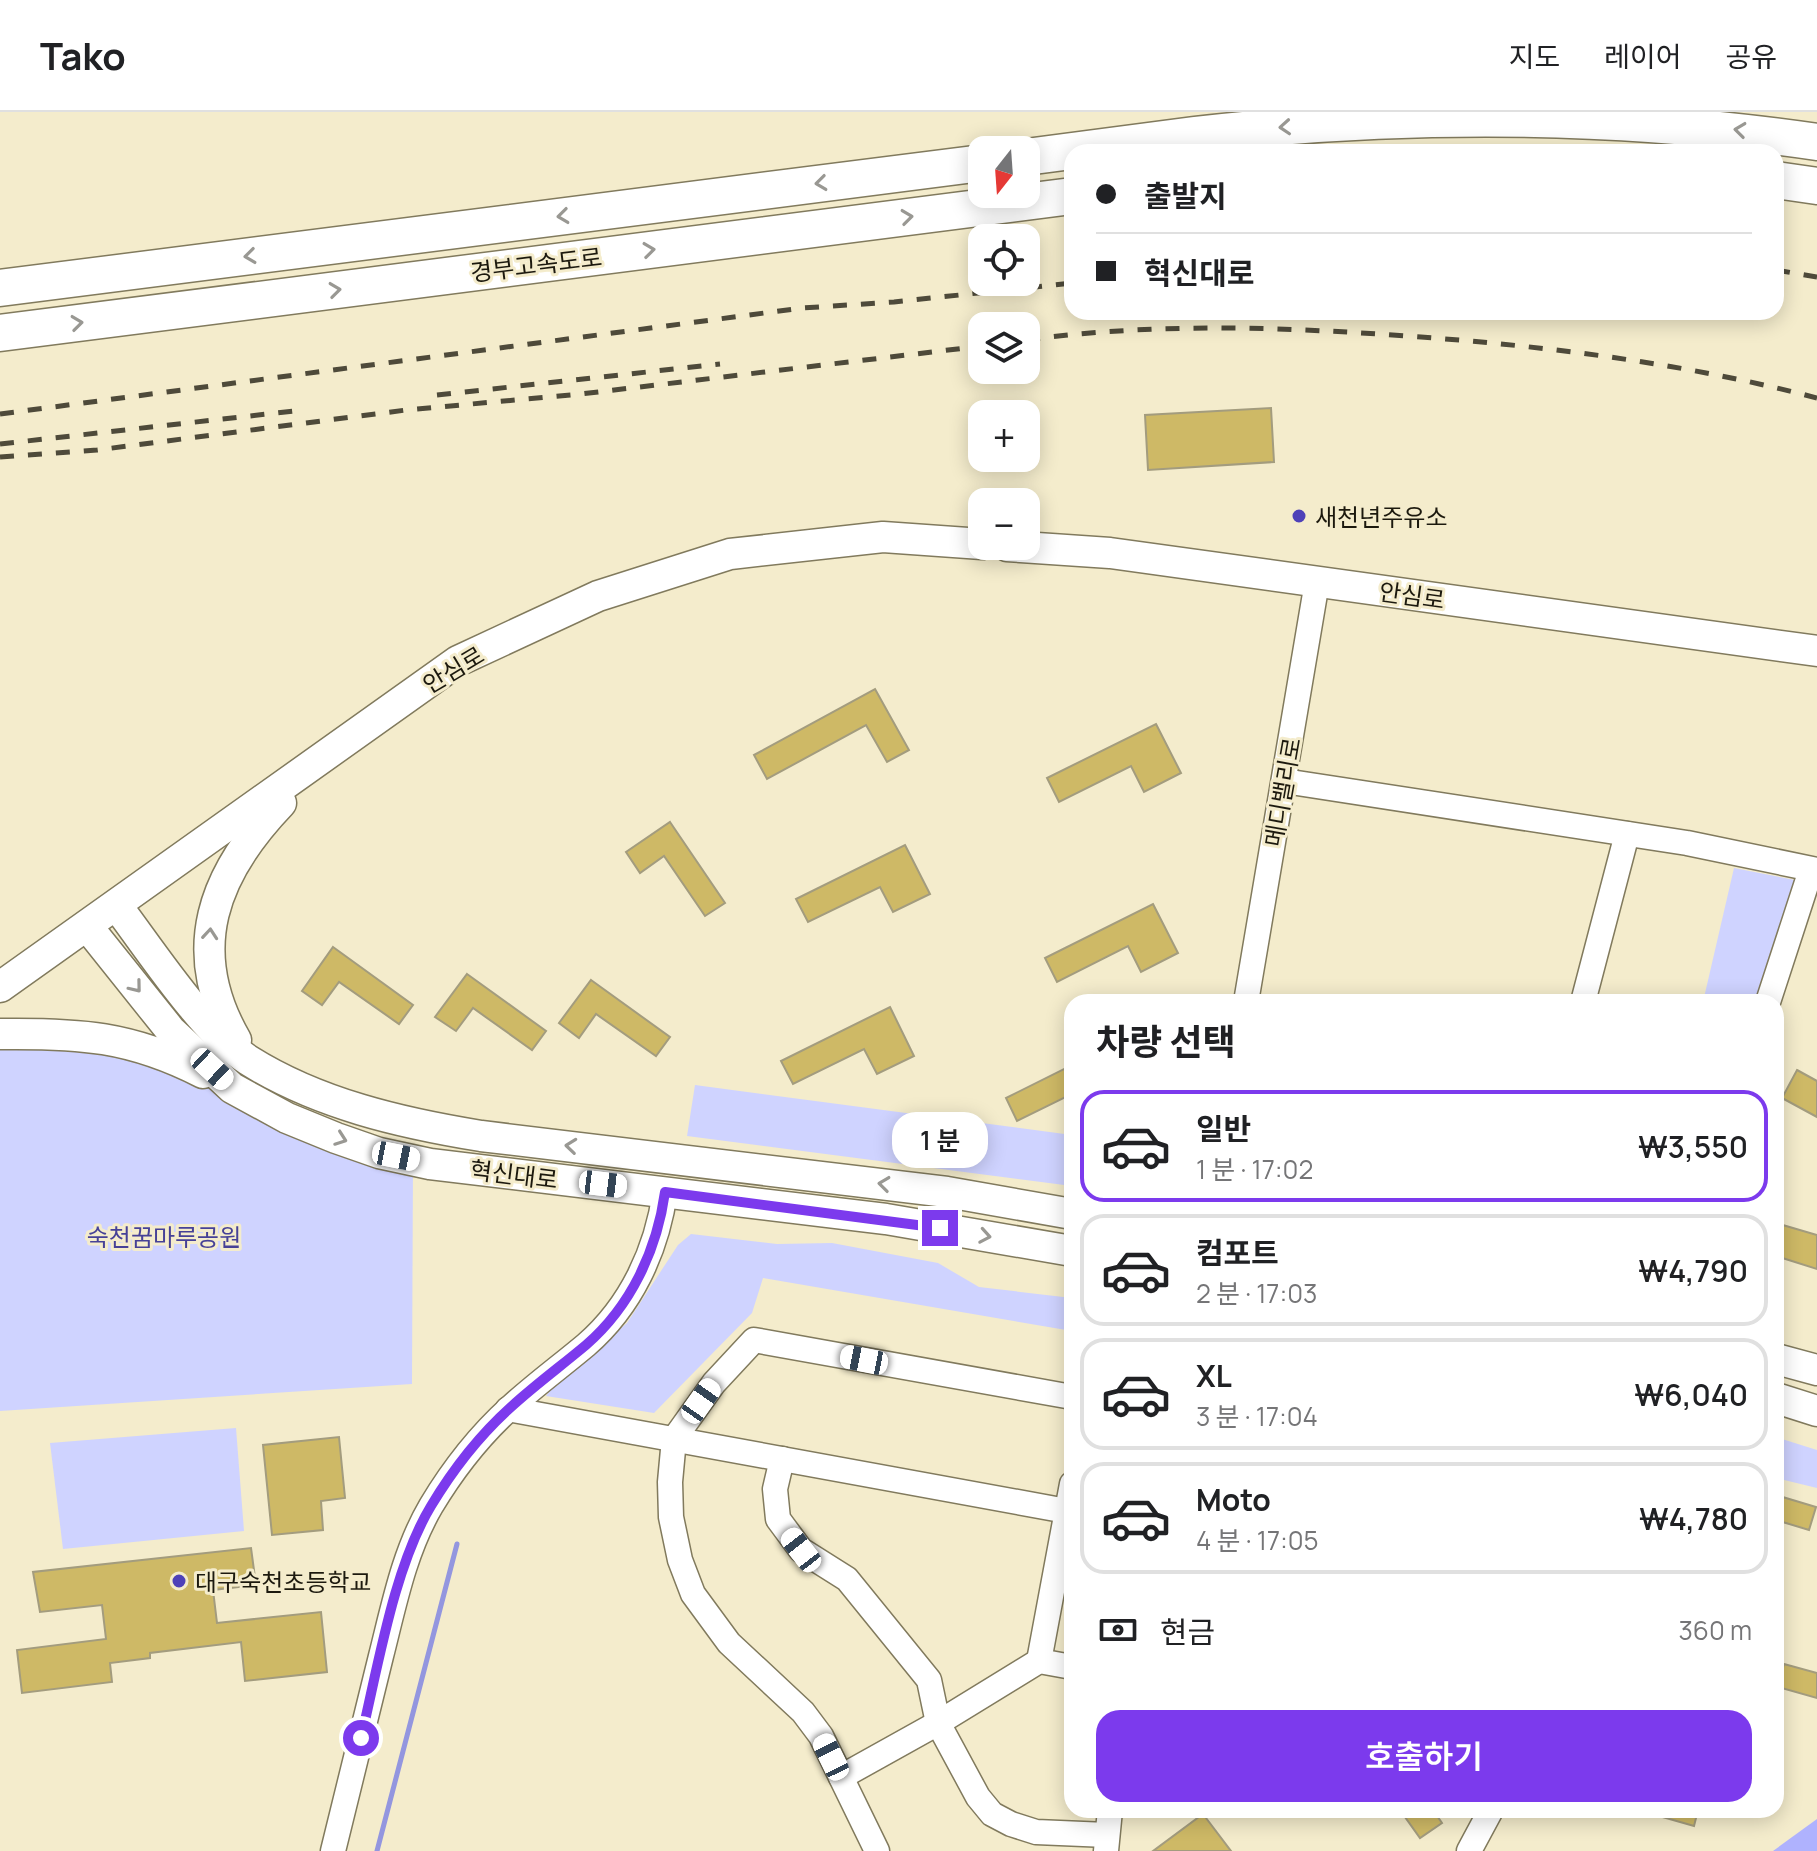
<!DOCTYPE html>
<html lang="ko">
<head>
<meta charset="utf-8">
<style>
	:root { --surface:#fff; --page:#f6f6f6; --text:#202124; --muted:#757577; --line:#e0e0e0; --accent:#7c3aed }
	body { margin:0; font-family:Manrope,"Noto Sans KR",sans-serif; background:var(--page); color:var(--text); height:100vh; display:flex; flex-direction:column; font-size:30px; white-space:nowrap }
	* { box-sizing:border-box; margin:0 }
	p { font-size:26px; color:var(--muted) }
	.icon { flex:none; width:44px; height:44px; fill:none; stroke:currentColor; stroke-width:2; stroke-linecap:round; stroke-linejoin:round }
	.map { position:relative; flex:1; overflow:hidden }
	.side { position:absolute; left:1064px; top:882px; width:720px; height:824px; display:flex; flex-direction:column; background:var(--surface); border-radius:24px; box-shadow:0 4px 20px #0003 }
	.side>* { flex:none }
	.banner { position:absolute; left:1064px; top:32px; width:720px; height:176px; border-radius:24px; box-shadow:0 4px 20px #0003; display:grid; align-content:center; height:176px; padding:0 32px; background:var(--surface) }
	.needle { width:52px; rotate:197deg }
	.tools { position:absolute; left:968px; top:24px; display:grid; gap:16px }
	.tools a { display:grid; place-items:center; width:72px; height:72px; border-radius:16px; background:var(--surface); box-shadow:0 4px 20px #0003; font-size:40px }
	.end { position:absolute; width:36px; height:36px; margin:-18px; border:10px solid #7c3aed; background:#fff; box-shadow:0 0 0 4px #fff }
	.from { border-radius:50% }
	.bubble { position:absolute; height:56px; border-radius:24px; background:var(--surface); box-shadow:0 4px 20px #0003; font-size:26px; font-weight:600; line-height:56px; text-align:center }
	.car { position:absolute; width:24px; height:48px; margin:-24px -12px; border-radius:10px; box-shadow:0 0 6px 2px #0007; background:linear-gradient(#fff 24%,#345 0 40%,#fff 0 76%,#345 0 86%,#fff 0) }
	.banner b { display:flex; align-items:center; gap:28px; height:76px; font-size:30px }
	.banner b+b { border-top:2px solid var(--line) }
	.banner i { width:20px; height:20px; background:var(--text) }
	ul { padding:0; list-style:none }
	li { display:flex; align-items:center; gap:24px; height:112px; margin:0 16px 12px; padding:0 16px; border:4px solid var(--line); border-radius:24px }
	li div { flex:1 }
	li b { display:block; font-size:30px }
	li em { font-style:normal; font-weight:600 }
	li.on { border-color:var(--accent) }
	li>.icon { width:72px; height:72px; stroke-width:1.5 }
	h2 { padding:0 32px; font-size:36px; line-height:96px }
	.pay { display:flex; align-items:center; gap:20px; height:88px; padding:0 32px; font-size:30px }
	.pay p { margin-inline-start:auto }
	.button { display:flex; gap:16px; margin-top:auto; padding:16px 32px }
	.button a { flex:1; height:92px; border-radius:24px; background:var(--accent); color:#fff; font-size:32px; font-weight:600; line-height:92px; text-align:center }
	header { display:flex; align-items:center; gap:48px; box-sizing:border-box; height:112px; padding:0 40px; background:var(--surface); border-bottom:2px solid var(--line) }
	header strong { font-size:38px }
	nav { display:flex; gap:44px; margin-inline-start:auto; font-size:28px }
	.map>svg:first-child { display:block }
</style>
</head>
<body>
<header>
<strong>Tako</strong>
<nav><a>지도</a><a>레이어</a><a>공유</a></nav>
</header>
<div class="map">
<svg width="1817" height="1739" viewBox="0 0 1817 1739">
	<rect width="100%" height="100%" fill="#f4eccc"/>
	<g fill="#cfd3ff">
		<polygon points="1734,756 1795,768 1761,890 1703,890"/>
		<polygon points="0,923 112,927 413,1048 412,1272 0,1299"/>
		<polygon points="695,973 1072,1023 1072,1074 687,1024"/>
		<polygon points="691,1122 777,1132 832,1131 938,1151 979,1175 1072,1186 1072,1219 763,1166 752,1201 654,1301 546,1284 554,1273 627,1211 678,1133"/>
		<polygon points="236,1316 244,1419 63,1437 50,1331"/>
		<polygon points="1776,1325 1817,1338 1817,1376 1776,1366"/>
	</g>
	<polygon fill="#afb2fe" points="1817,1707 1817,1739 1773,1739"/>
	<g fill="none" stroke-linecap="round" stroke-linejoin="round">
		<polyline stroke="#9396df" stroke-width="5" points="377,1739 457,1432"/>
	</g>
	<g fill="#ceb966" stroke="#a39c7e" stroke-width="2">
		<polygon points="1271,296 1274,350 1148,358 1145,303"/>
		<polygon points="875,577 909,638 887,650 866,613 767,667 754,643"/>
		<polygon points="1156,612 1181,661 1144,680 1131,654 1059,690 1047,666"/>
		<polygon points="670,710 725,791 705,804 664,744 640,761 626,740"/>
		<polygon points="905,733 930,782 893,800 880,775 808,810 796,787"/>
		<polygon points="1153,792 1178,841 1141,860 1128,834 1057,870 1045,846"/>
		<polygon points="333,835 413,893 399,912 339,870 322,893 302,879"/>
		<polygon points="467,862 546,919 532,938 473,896 456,919 435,905"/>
		<polygon points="591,868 670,925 656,944 596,902 579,926 559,911"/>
		<polygon points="890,895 914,944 877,962 864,937 793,972 781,949"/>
		<polygon points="1072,953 1072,982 1017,1009 1006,986"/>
		<polygon points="1797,958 1817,969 1817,1005 1782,986"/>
		<polygon points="1776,1111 1817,1123 1817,1157 1776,1144"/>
		<polygon points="339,1325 345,1386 321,1389 323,1418 272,1423 263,1333"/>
		<polygon points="1776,1383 1816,1395 1809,1418 1776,1408"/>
		<polygon points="251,1436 256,1473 213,1478 217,1511 321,1500 327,1560 245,1569 241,1530 150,1541 150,1546 110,1551 112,1570 22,1581 17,1538 106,1527 102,1493 40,1500 33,1460"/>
		<polygon points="1784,1552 1817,1561 1817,1586 1778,1575"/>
		<polygon points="1400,1698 1433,1698 1442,1711 1420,1726"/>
		<polygon points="1653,1698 1698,1698 1694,1714 1652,1702"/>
		<polygon points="1203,1702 1231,1739 1153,1739"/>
	</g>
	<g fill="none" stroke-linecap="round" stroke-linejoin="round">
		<g stroke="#817a5d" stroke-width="27">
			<g id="minor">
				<polyline points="1284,669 1687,731 1817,758"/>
				<polyline points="1246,890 1317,470"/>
				<polyline points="1583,890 1627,722"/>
				<polyline points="1768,890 1811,758"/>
				<polyline points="508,1297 1072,1400"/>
				<polyline points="782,1347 775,1377 778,1407 801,1438 847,1467 929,1568 938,1611 978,1685 992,1702 1011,1712 1036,1720 1107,1723"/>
				<polyline points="1039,1549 1072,1372"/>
				<polyline points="841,1665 938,1611 1039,1549 1072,1555"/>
				<path d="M333 1739C349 1674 365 1609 381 1544 394 1493 404 1440 431 1394 452 1359 480 1323 511 1295 535 1273 561 1254 586 1233 631 1194 657 1138 665 1080"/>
				<polyline points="877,1739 821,1624 803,1600 729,1531 693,1482 680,1448 671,1405 670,1370 674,1327 714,1271 754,1228 1072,1285"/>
				<polyline points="1106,1739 1110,1698"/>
				<polyline points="1469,1739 1491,1698"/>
			</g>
		</g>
		<g stroke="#817a5d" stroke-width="33">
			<g id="major">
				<polyline points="1007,434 1110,441 1817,539"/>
				<path d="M117 794C151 839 202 918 248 948 318 992 401 1011 481 1024L947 1080 1072 1102"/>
				<polyline points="87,814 171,919 232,976 287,1006 336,1026 379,1041 430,1052 886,1107 1072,1139"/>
				<polyline points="0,875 458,549 598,484 730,442 883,425 982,432"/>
				<path d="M0 922C79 921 131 924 203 961"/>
				<path d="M236 928C184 838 213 762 281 691"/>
				<polyline points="1776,1247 1817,1258"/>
				<polyline points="1776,1286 1817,1299"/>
			</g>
		</g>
		<g stroke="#817a5d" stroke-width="39">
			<g id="highway">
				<path d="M1026 45C1082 38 1138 30 1194 23 1402 0 1611 0 1817 30"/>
				<polyline points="1776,68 1817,74"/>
				<polyline points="0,176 982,51"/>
				<polyline points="0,221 1072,84"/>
			</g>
		</g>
		<use href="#minor" stroke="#fff" stroke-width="24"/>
		<use href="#major" stroke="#fff" stroke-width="30"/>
		<use href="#highway" stroke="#fff" stroke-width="36"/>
		<g stroke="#4e4a3a" stroke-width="5" stroke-dasharray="14 14" stroke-linecap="butt">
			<polyline points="1776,158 1817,165"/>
			<path d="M1026 228C1160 210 1286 215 1421 225 1553 235 1688 252 1817 286"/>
			<polyline points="437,283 720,252"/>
			<polyline points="0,302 802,196 894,190 1072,171"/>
			<polyline points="0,332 294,299"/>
			<polyline points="0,345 97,338 406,298 581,282 982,234"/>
		</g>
	</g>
	<defs><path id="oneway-chevron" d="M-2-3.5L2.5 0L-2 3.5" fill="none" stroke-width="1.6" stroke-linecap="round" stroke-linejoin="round" transform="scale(2)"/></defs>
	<g stroke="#999893">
		<use href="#oneway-chevron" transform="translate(1285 15) rotate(176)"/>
		<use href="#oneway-chevron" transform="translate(1740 18) rotate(-173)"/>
		<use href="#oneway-chevron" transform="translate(821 71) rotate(173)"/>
		<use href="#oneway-chevron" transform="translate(563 104) rotate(173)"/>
		<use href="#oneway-chevron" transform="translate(907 105) rotate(-7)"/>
		<use href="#oneway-chevron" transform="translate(649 138) rotate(-7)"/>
		<use href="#oneway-chevron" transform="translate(250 144) rotate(173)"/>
		<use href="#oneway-chevron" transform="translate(335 178) rotate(-7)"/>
		<use href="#oneway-chevron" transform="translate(77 211) rotate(-7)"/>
		<use href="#oneway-chevron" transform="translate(210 822) rotate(-85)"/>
		<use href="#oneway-chevron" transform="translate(136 875) rotate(51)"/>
		<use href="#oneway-chevron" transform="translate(341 1027) rotate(20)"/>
		<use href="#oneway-chevron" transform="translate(571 1034) rotate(-174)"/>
		<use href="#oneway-chevron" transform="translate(884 1072) rotate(-173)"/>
		<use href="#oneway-chevron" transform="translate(985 1124) rotate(10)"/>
	</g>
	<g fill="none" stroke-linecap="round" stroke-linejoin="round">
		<path stroke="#7c3aed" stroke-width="10" d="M361 1626C378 1555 394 1455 431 1394 452 1359 481 1322 511 1295 535 1273 561 1254 586 1233 631 1194 657 1138 665 1080L940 1116"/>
	</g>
	<g fill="#4e41b8" stroke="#f4eccc" stroke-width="3">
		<circle cx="1299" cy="404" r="8"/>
		<circle cx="179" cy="1469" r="8"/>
	</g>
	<g text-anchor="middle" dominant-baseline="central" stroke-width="6" stroke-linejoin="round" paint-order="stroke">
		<g font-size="24" fill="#1c190e" stroke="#f4eccc">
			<text transform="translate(536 152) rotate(-7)">경부고속도로</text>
			<text transform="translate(1412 483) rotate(8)">안심로</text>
			<text transform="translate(453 557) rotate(-31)">안심로</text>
			<text transform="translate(1282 680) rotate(-80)">메디밸리로</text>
			<text transform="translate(514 1062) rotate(7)">혁신대로</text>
		</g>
		<g font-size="24" fill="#1c190e" stroke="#f4eccc" text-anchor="start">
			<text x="1315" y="404">새천년주유소</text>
			<text x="195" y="1469">대구숙천초등학교</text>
		</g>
		<g font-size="24" fill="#464197" stroke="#f4eccc">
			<text x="164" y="1124">숙천꿈마루공원</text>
		</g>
	</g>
</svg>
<div class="tools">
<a><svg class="needle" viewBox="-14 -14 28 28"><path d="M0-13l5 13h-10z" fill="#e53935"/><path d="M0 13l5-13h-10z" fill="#757577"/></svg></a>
<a><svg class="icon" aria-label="locate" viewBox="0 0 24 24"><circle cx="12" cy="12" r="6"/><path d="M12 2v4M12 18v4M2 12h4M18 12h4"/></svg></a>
<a><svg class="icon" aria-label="layers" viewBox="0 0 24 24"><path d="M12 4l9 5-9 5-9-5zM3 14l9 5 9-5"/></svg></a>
<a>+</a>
<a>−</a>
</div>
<i class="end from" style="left:361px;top:1626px"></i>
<i class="end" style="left:940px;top:1116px"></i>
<div class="bubble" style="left:892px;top:1000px;width:96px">1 분</div>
<i class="car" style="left:212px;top:957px;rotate:133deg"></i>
<i class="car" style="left:396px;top:1044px;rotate:101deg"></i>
<i class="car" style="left:603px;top:1072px;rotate:97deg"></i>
<i class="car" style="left:864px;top:1248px;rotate:281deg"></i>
<i class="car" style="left:701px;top:1289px;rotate:35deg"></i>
<i class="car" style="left:801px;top:1438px;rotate:322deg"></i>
<i class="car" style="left:831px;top:1645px;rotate:334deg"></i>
<div class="banner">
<b><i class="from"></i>출발지</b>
<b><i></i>혁신대로</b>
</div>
<section class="side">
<h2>차량 선택</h2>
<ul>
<li class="on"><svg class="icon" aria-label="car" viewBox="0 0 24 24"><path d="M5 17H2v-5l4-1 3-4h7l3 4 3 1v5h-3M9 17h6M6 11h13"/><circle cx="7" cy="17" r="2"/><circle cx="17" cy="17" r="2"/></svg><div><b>일반</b><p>1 분 · 17:02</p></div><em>₩3,550</em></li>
<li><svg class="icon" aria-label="car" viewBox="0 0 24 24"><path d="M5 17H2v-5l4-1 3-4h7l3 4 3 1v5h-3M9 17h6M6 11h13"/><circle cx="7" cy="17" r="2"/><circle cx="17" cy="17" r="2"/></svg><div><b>컴포트</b><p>2 분 · 17:03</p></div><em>₩4,790</em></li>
<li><svg class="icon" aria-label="car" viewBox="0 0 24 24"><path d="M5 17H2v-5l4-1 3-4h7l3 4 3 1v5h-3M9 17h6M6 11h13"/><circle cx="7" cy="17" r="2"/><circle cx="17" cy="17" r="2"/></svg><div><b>XL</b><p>3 분 · 17:04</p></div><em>₩6,040</em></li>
<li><svg class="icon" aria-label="car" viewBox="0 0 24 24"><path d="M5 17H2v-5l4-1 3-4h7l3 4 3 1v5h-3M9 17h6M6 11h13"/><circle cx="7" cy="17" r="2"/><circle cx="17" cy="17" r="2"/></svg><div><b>Moto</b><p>4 분 · 17:05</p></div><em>₩4,780</em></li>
</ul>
<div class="pay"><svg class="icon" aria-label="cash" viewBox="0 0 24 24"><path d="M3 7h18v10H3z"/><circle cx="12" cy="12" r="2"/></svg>현금<p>360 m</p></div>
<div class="button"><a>호출하기</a></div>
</section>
</div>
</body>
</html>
